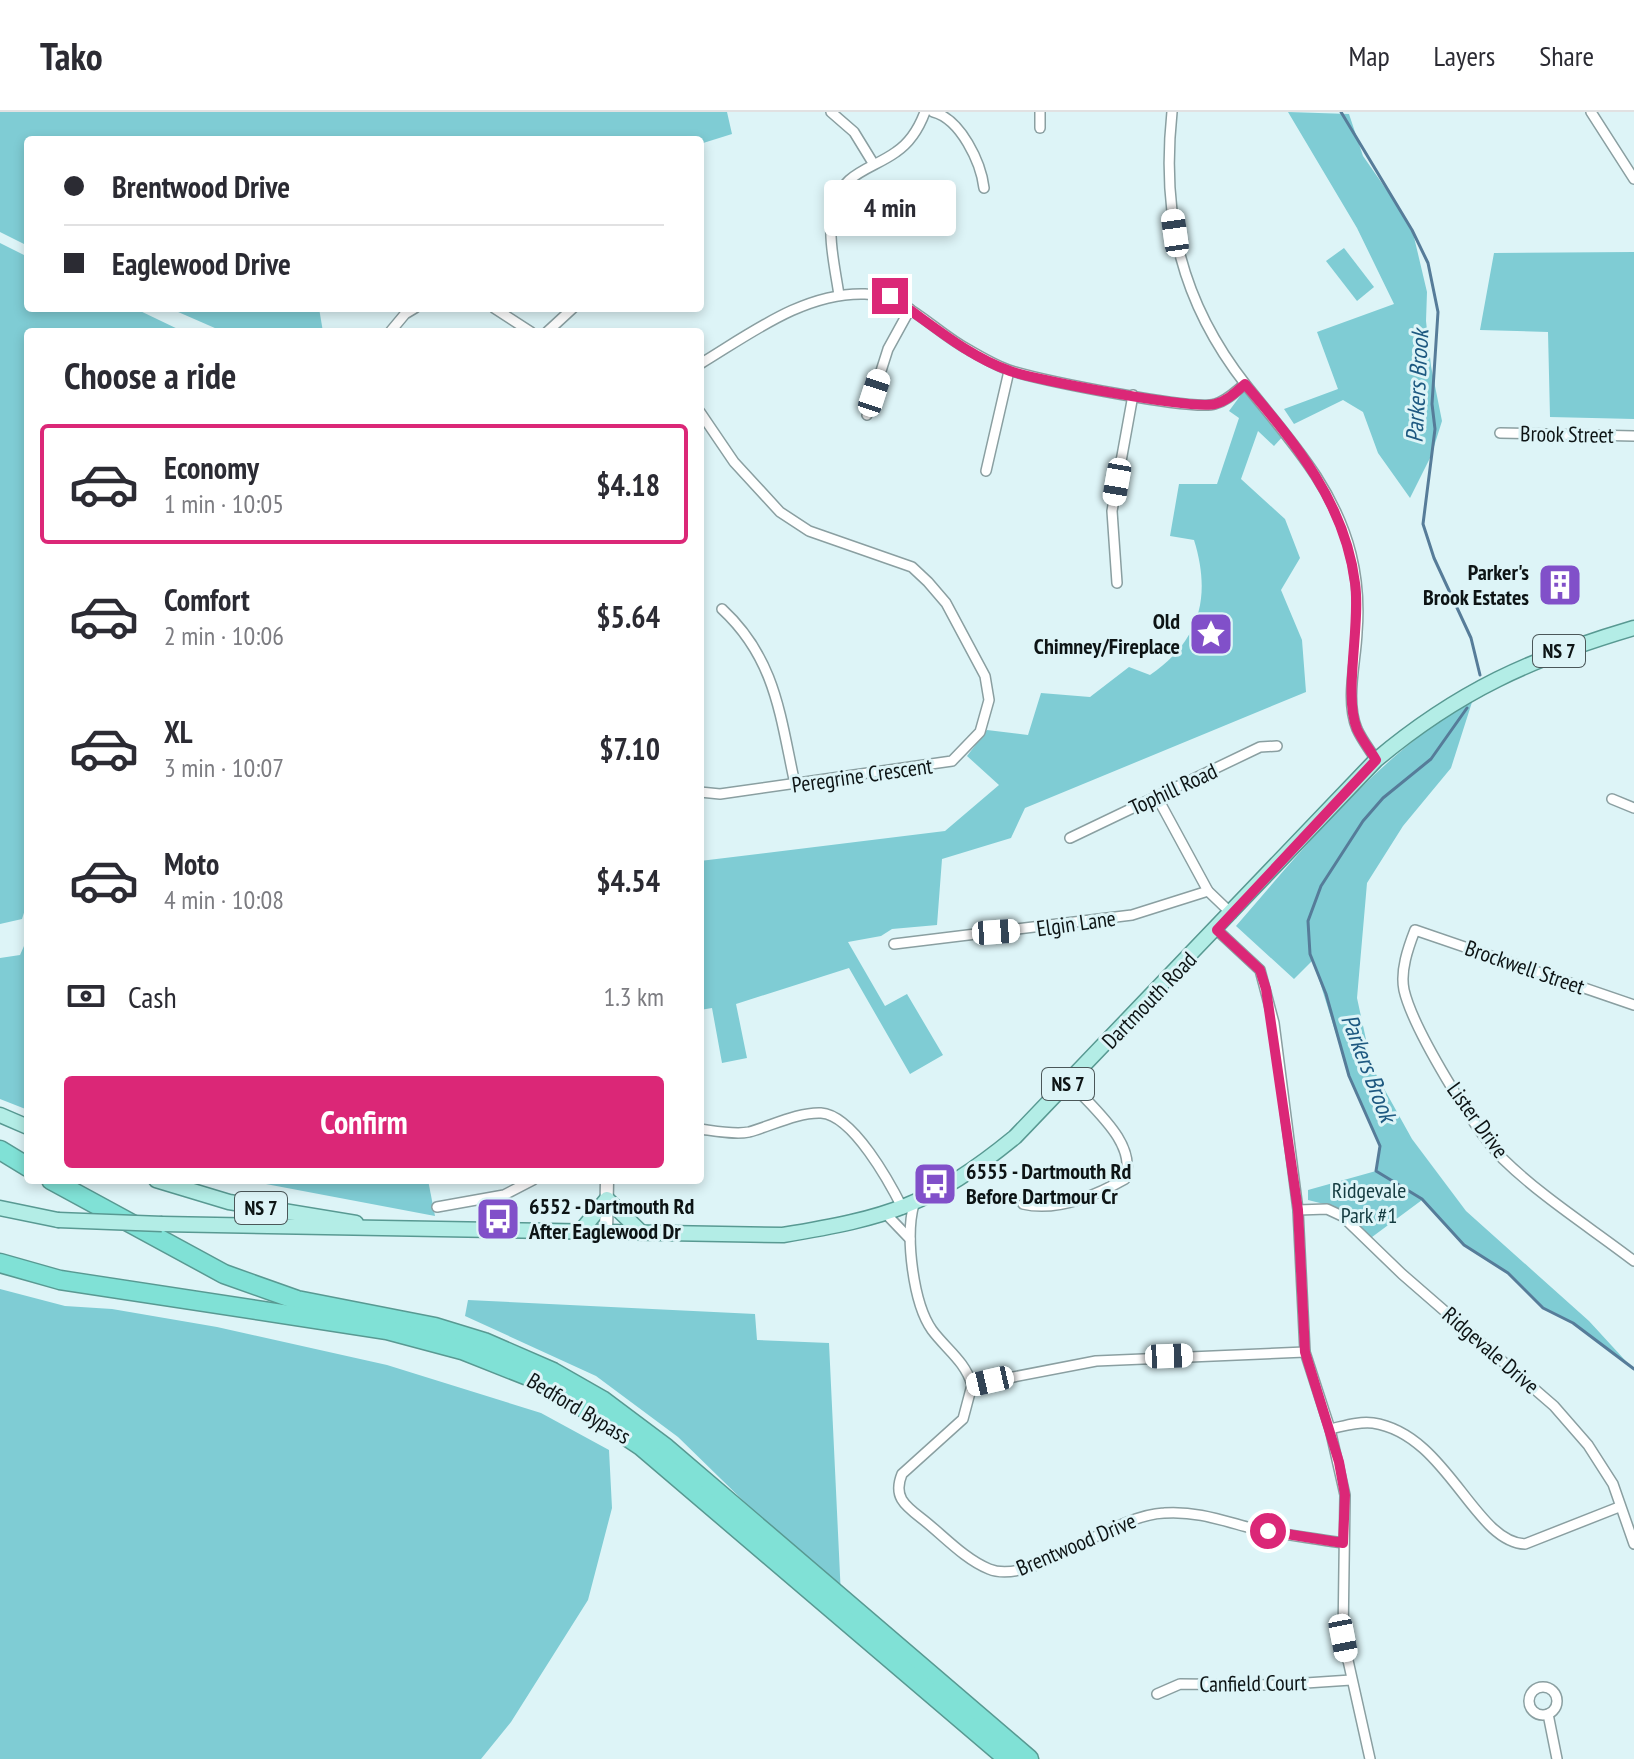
<!DOCTYPE html>
<html lang="en">
<head>
<meta charset="utf-8">
<style>
	:root { --surface:#fff; --page:#f2f2f3; --text:#2b2b33; --muted:#7c7c81; --line:#e1e1e2; --accent:#db2777 }
	body { margin:0; font-family:"PT Sans Narrow",sans-serif; background:var(--page); color:var(--text); height:100vh; display:flex; flex-direction:column; font-size:30px; white-space:nowrap }
	* { box-sizing:border-box; margin:0 }
	p { font-size:26px; color:var(--muted) }
	.icon { flex:none; width:44px; height:44px; fill:none; stroke:currentColor; stroke-width:2; stroke-linecap:round; stroke-linejoin:round }
	.map { position:relative; flex:1; overflow:hidden }
	.sheet { position:absolute; left:24px; top:216px; width:680px; height:856px; display:flex; flex-direction:column; background:var(--surface); border-radius:8px; box-shadow:0 4px 12px #0003 }
	.sheet>* { flex:none }
	.top-card { position:absolute; left:24px; top:24px; width:680px; height:176px; border-radius:8px; box-shadow:0 4px 12px #0003; display:grid; align-content:center; height:176px; padding:0 40px; background:var(--surface) }
	.end { position:absolute; width:36px; height:36px; margin:-18px; border:10px solid #db2777; background:#fff; box-shadow:0 0 0 4px #fff }
	.from { border-radius:50% }
	.bubble { position:absolute; height:56px; border-radius:8px; background:var(--surface); box-shadow:0 4px 12px #0003; font-size:26px; font-weight:700; line-height:56px; text-align:center }
	.car { position:absolute; width:24px; height:48px; margin:-24px -12px; border-radius:10px; box-shadow:0 0 6px 2px #0007; background:linear-gradient(#fff 24%,#345 0 40%,#fff 0 76%,#345 0 86%,#fff 0) }
	.top-card b { display:flex; align-items:center; gap:28px; height:76px; font-size:30px }
	.top-card b+b { border-top:2px solid var(--line) }
	.top-card i { width:20px; height:20px; background:var(--text) }
	ul { padding:0; list-style:none }
	li { display:flex; align-items:center; gap:24px; height:120px; margin:0 16px 12px; padding:0 24px; border:4px solid transparent; border-radius:8px }
	li div { flex:1 }
	li b { display:block; font-size:30px }
	li em { font-style:normal; font-weight:700 }
	li.on { border-color:var(--accent) }
	li>.icon { width:72px; height:72px; stroke-width:1.5 }
	h2 { padding:0 40px; font-size:36px; line-height:96px }
	.pay { display:flex; align-items:center; gap:20px; height:88px; padding:0 40px; font-size:30px }
	.pay p { margin-inline-start:auto }
	.action { display:flex; gap:16px; margin-top:auto; padding:16px 40px }
	.action a { flex:1; height:92px; border-radius:8px; background:var(--accent); color:#fff; font-size:32px; font-weight:700; line-height:92px; text-align:center }
	header { display:flex; align-items:center; gap:48px; box-sizing:border-box; height:112px; padding:0 40px; background:var(--surface); border-bottom:2px solid var(--line) }
	header strong { font-size:38px }
	nav { display:flex; gap:44px; margin-inline-start:auto; font-size:28px }
	.map>svg:first-child { display:block }
</style>
</head>
<body>
<header>
<strong>Tako</strong>
<nav><a>Map</a><a>Layers</a><a>Share</a></nav>
</header>
<div class="map">
<svg width="1634" height="1647" viewBox="0 0 1634 1647">
	<rect width="100%" height="100%" fill="#ddf4f7"/>
	<g fill="#7fccd4">
		<polygon points="0,0 727,0 732,22 700,32 700,28 28,28 28,134 0,120"/>
		<polygon points="1288,0 1349,2 1363,44 1402,100 1414,125 1427,180 1426,209 1431,254 1442,309 1431,344 1410,386 1378,341 1363,300 1343,288 1294,312 1284,297 1338,277 1317,220 1394,192 1357,116"/>
		<polygon points="0,131 28,145 28,196 134,196 184,220 28,220 28,788 22,807 0,812"/>
		<polygon points="1344,136 1374,175 1357,189 1326,149"/>
		<polygon points="1634,140 1634,307 1550,305 1548,220 1480,218 1494,141"/>
		<polygon points="169,196 319,196 323,220 224,220"/>
		<path d="M1246 276 1285 322 1274 334 1258 319 1241 367 1285 407 1300 446 1281 478 1302 528 1306 580 1025 696 1011 726 942 747 937 813 892 817 881 824 848 830 885 894 907 882 943 943 910 962 849 856 736 892 747 946 722 951 712 896 700 898V749L945 719 999 673 967 644 987 618 1028 623 1041 581 1090 585 1129 555 1150 563C1199 529 1212 486 1194 428L1170 424 1179 372H1217L1239 306 1229 299Z"/>
		<path d="M1473 587 1451 656 1403 714 1367 771 1357 886 1372 955 1412 1027 1466 1099 1589 1209 1634 1258 1573 1211 1543 1196 1508 1161 1464 1133 1422 1088 1368 1128 1328 1093 1308 1088V1078L1376 1059 1380 1034 1351 970 1313 848 1294 867 1236 814C1307 732 1379 643 1473 587Z"/>
		<polygon points="28,825 28,998 0,987 0,846 20,843"/>
		<polygon points="245,1068 428,1068 435,1104"/>
		<polygon points="0,1177 65,1194 112,1197 217,1215 387,1253 541,1301 609,1338 612,1396 588,1488 511,1610 481,1647 0,1647"/>
		<polygon points="468,1188 755,1202 757,1228 829,1231 841,1484 678,1325 596,1264 465,1204"/>
	</g>
	<g fill="none" stroke-linecap="round" stroke-linejoin="round">
		<g stroke="#567c99" stroke-width="3">
			<polyline points="1341,0 1412,118 1428,151 1438,200 1432,292 1435,317 1423,412 1434,446 1471,526 1480,563"/>
			<polyline points="1467,596 1431,647 1383,686 1363,709 1321,774 1308,809 1310,842 1326,882 1349,964 1380,1034 1376,1059 1422,1087 1464,1133 1508,1161 1543,1196 1573,1211 1634,1257"/>
		</g>
		<g stroke="#8a9fa1" stroke-width="12">
			<g id="minor">
				<polyline points="831,0 854,20 873,51"/>
				<path d="M933 0C961 7 981 51 984 76"/>
				<path d="M1172 0C1161 104 1181 190 1246 273 1288 326 1334 374 1351 442 1357 466 1359 495 1357 520 1356 550 1345 588 1357 617 1362 628 1370 638 1376 648"/>
				<polyline points="1591,0 1634,67"/>
				<polyline points="1040,16 1040,0"/>
				<path d="M839 183C835 156 827 123 833 96 842 60 871 58 896 40 911 30 919 16 925 0"/>
				<polyline points="494,196 531,220"/>
				<polyline points="390,220 405,202 415,196"/>
				<polyline points="547,220 573,196"/>
				<path d="M700 252C750 222 804 180 865 182 906 183 933 219 969 238 983 246 998 255 1012 259 1042 268 1192 299 1215 292 1227 289 1236 279 1245 272"/>
				<polyline points="700,300 734,350 780,400 809,419 912,455 928,470 946,491 985,564 989,588 980,620 952,649 720,682 700,680"/>
				<polyline points="867,303 888,237 910,197"/>
				<polyline points="1500,321 1634,324"/>
				<polyline points="986,359 1009,259"/>
				<polyline points="1117,471 1112,399 1133,283"/>
				<path d="M722 497C776 547 780 604 795 672"/>
				<polyline points="1157,685 1208,779 1232,802"/>
				<polyline points="1612,687 1634,696"/>
				<polyline points="1070,726 1260,635 1277,634"/>
				<polyline points="1217,818 1260,858 1274,911 1298,1098 1305,1240 1330,1317 1345,1383 1343,1526 1370,1647"/>
				<polyline points="894,832 1132,803 1208,779"/>
				<path d="M1634 893 1415 818C1408 836 1400 859 1404 878 1413 917 1475 1019 1503 1047 1542 1085 1591 1116 1634 1149"/>
				<path d="M700 1017C715 1019 735 1023 749 1020 771 1014 798 1000 821 1001 853 1003 890 1071 903 1097"/>
				<path d="M914 1092C905 1124 913 1191 932 1218 946 1237 965 1249 972 1273L963 1307 902 1362C893 1384 904 1393 921 1406 942 1422 964 1447 989 1457 1032 1475 1110 1403 1164 1401 1195 1399 1218 1407 1247 1415 1278 1422 1311 1426 1343 1431"/>
				<path d="M1023 1092C1057 1100 1095 1084 1125 1067 1138 1031 1092 996 1070 970"/>
				<polyline points="437,1095 504,1083 533,1068"/>
				<polyline points="1298,1098 1327,1097 1342,1104 1402,1162 1554,1294 1588,1333 1613,1372 1634,1432"/>
				<polyline points="887,1103 910,1127"/>
				<polyline points="972,1273 1096,1249 1305,1240"/>
				<path d="M1330 1317C1344 1314 1359 1309 1373 1311 1447 1322 1474 1430 1525 1432L1619 1395"/>
				<circle cx="1543" cy="1589" r="14"/>
				<polyline points="1157,1582 1180,1572 1276,1573 1351,1568"/>
				<polyline points="1548,1602 1557,1647"/>
			</g>
		</g>
		<g stroke="#8a9fa1" stroke-width="15">
			<polyline id="tertiary" points="606,1121 607,1068"/>
		</g>
		<g stroke="#589992" stroke-width="17">
			<g id="primary">
				<polyline points="0,1003 28,1015"/>
				<polyline points="156,1068 229,1090 356,1111"/>
				<polyline points="0,1096 58,1108"/>
				<path d="M162 1112 783 1123C887 1106 932 1093 1015 1025L1376 648C1458 579 1532 546 1634 516"/>
				<polyline points="580,1120 607,1087 642,1121"/>
			</g>
		</g>
		<g stroke="#589992" stroke-width="21">
			<g id="motorway">
				<polyline points="0,1038 28,1055"/>
				<polyline points="51,1068 224,1162 297,1188 435,1215 484,1230 553,1260 602,1288 666,1336 1029,1647"/>
				<polyline points="0,1151 60,1168 387,1218 462,1238 548,1272 641,1334 1008,1647"/>
			</g>
		</g>
		<use href="#minor" stroke="#fff" stroke-width="9"/>
		<use href="#tertiary" stroke="#fff" stroke-width="12"/>
		<use href="#primary" stroke="#b3ede6" stroke-width="14"/>
		<use href="#motorway" stroke="#80e1d6" stroke-width="18"/>
		<g stroke="#589992" stroke-width="17" stroke-linecap="butt">
			<polyline id="primary-bridge" points="58,1108 162,1112"/>
		</g>
		<use href="#primary-bridge" stroke="#b3ede6" stroke-width="14"/>
	</g>
	<g fill="none" stroke-linecap="round" stroke-linejoin="round">
		<path stroke="#db2777" stroke-width="10" d="M890 184C929 210 965 243 1010 259 1036 268 1193 298 1215 292 1227 289 1236 280 1245 272 1296 332 1345 391 1355 471 1361 513 1343 583 1357 617 1362 628 1370 638 1376 648L1217 818 1260 858 1266 877 1298 1098 1305 1240 1339 1350 1345 1383 1343 1431 1268 1419"/>
	</g>
	<defs>
		<g id="building-square" transform="scale(2.3)"><rect x="-9" y="-9" width="18" height="18" rx="4" fill="#8150c9" stroke="#ddf4f7"/><path d="M-4-6H4V6H1V3H-1V6H-4ZM-2.5-4.3h1.7v1.8h-1.7ZM.8-4.3h1.7v1.8H.8ZM-2.5-1h1.7V.8h-1.7ZM.8-1h1.7V.8H.8Z" fill="#fff"/></g>
		<g id="sight-square" transform="scale(2.3)"><rect x="-9" y="-9" width="18" height="18" rx="4" fill="#8150c9" stroke="#ddf4f7"/><path d="M0-6L1.8-2.2L6-1.7L2.9 1.2L3.7 5.4L0 3.3L-3.7 5.4L-2.9 1.2L-6-1.7L-1.8-2.2Z" fill="#fff"/></g>
		<g id="bus-square" transform="scale(2.3)"><rect x="-9" y="-9" width="18" height="18" rx="4" fill="#8150c9" stroke="#ddf4f7"/><path d="M-5-6H5V4H4V6H2V4H-2V6H-4V4H-5ZM-3.5-4V0h7V-4ZM-3.5 1.2v1.5H-2V1.2ZM2 1.2v1.5H3.5V1.2Z" fill="#fff"/></g>
	</defs>
	<g fill-rule="evenodd">
		<use href="#building-square" x="1560" y="473"/>
		<use href="#sight-square" x="1211" y="522"/>
		<use href="#bus-square" x="935" y="1072"/>
		<use href="#bus-square" x="498" y="1107"/>
	</g>
	<g text-anchor="middle" dominant-baseline="central" stroke-width="6" stroke-linejoin="round" paint-order="stroke">
		<g fill="#ddf4f7" stroke="#4b5759" stroke-width="2">
			<rect x="1533" y="523" width="52" height="32" rx="6"/>
			<rect x="1042" y="956" width="52" height="32" rx="6"/>
			<rect x="235" y="1080" width="52" height="32" rx="6"/>
		</g>
		<g font-size="20" font-weight="bold" fill="#0d1415">
			<text x="1559" y="539">NS 7</text>
			<text x="1068" y="972">NS 7</text>
			<text x="261" y="1096">NS 7</text>
		</g>
		<g font-size="22" fill="#0d1415" stroke="#ddf4f7">
			<text transform="translate(1567 322) rotate(1)">Brook Street</text>
			<text transform="translate(862 663) rotate(-8)">Peregrine Crescent</text>
			<text transform="translate(1173 677) rotate(-25)">Tophill Road</text>
			<text transform="translate(1076 811) rotate(-8)">Elgin Lane</text>
			<text transform="translate(1525 855) rotate(19)">Brockwell Street</text>
			<text transform="translate(1149 888) rotate(-46)">Dartmouth Road</text>
			<text transform="translate(1478 1008) rotate(54)">Lister Drive</text>
			<text transform="translate(1491 1238) rotate(41)">Ridgevale Drive</text>
			<text transform="translate(579 1296) rotate(31)">Bedford Bypass</text>
			<text transform="translate(1076 1432) rotate(-23)">Brentwood Drive</text>
			<text transform="translate(1253 1571) rotate(-1)">Canfield Court</text>
		</g>
		<g font-size="22" font-weight="bold" fill="#0d1415" stroke="#ddf4f7" text-anchor="end">
			<text x="1529" y="460">Parker's<tspan x="1529" dy="25">Brook Estates</tspan></text>
			<text x="1180" y="509">Old<tspan x="1180" dy="25">Chimney/Fireplace</tspan></text>
			<text x="966" y="1059" text-anchor="start">6555 - Dartmouth Rd<tspan x="966" dy="25">Before Dartmour Cr</tspan></text>
			<text x="529" y="1094" text-anchor="start">6552 - Dartmouth Rd<tspan x="529" dy="25">After Eaglewood Dr</tspan></text>
		</g>
		<g font-size="22" fill="#153c41" stroke="#ddf4f7">
			<text x="1369" y="1078">Ridgevale<tspan x="1369" dy="25">Park #1</tspan></text>
		</g>
		<g font-size="24" font-style="italic" fill="#1e5981" stroke="#ddf4f7">
			<text transform="translate(1417 274) rotate(-87)">Parkers Brook</text>
			<text transform="translate(1369 956) rotate(69)">Parkers Brook</text>
		</g>
	</g>
</svg>
<i class="end from" style="left:1268px;top:1419px"></i>
<i class="end" style="left:890px;top:184px"></i>
<div class="bubble" style="left:824px;top:68px;width:132px">4 min</div>
<i class="car" style="left:1175px;top:121px;rotate:352deg"></i>
<i class="car" style="left:874px;top:281px;rotate:18deg"></i>
<i class="car" style="left:1117px;top:370px;rotate:190deg"></i>
<i class="car" style="left:996px;top:820px;rotate:86deg"></i>
<i class="car" style="left:1169px;top:1244px;rotate:88deg"></i>
<i class="car" style="left:990px;top:1269px;rotate:257deg"></i>
<i class="car" style="left:1343px;top:1526px;rotate:169deg"></i>
<div class="top-card">
<b><i class="from"></i>Brentwood Drive</b>
<b><i></i>Eaglewood Drive</b>
</div>
<section class="sheet">
<h2>Choose a ride</h2>
<ul>
<li class="on"><svg class="icon" aria-label="car" viewBox="0 0 24 24"><path d="M5 17H2v-5l4-1 3-4h7l3 4 3 1v5h-3M9 17h6M6 11h13"/><circle cx="7" cy="17" r="2"/><circle cx="17" cy="17" r="2"/></svg><div><b>Economy</b><p>1 min · 10:05</p></div><em>$4.18</em></li>
<li><svg class="icon" aria-label="car" viewBox="0 0 24 24"><path d="M5 17H2v-5l4-1 3-4h7l3 4 3 1v5h-3M9 17h6M6 11h13"/><circle cx="7" cy="17" r="2"/><circle cx="17" cy="17" r="2"/></svg><div><b>Comfort</b><p>2 min · 10:06</p></div><em>$5.64</em></li>
<li><svg class="icon" aria-label="car" viewBox="0 0 24 24"><path d="M5 17H2v-5l4-1 3-4h7l3 4 3 1v5h-3M9 17h6M6 11h13"/><circle cx="7" cy="17" r="2"/><circle cx="17" cy="17" r="2"/></svg><div><b>XL</b><p>3 min · 10:07</p></div><em>$7.10</em></li>
<li><svg class="icon" aria-label="car" viewBox="0 0 24 24"><path d="M5 17H2v-5l4-1 3-4h7l3 4 3 1v5h-3M9 17h6M6 11h13"/><circle cx="7" cy="17" r="2"/><circle cx="17" cy="17" r="2"/></svg><div><b>Moto</b><p>4 min · 10:08</p></div><em>$4.54</em></li>
</ul>
<div class="pay"><svg class="icon" aria-label="cash" viewBox="0 0 24 24"><path d="M3 7h18v10H3z"/><circle cx="12" cy="12" r="2"/></svg>Cash<p>1.3 km</p></div>
<div class="action"><a>Confirm</a></div>
</section>
</div>
</body>
</html>
